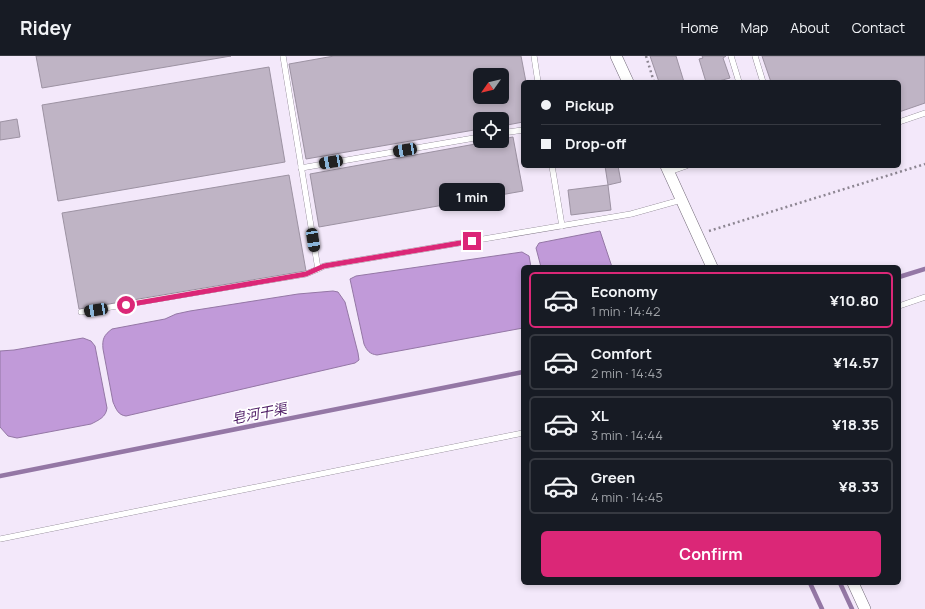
<!DOCTYPE html>
<html lang="en">
<head>
<meta charset="utf-8">
<style>
	:root { --surface:#171b24; --page:#20242c; --text:#f1f3f6; --muted:#9ea1a6; --line:#363941; --accent:#db2777 }
	body { margin:0; font-family:Manrope,"Noto Sans SC",sans-serif; background:var(--page); color:var(--text); height:100vh; display:flex; flex-direction:column; font-size:15px; white-space:nowrap }
	* { box-sizing:border-box; margin:0 }
	p { font-size:13px; color:var(--muted) }
	.icon { flex:none; width:22px; height:22px; fill:none; stroke:currentColor; stroke-width:2; stroke-linecap:round; stroke-linejoin:round }
	.map { position:relative; flex:1; overflow:hidden }
	.sheet { position:absolute; left:521px; top:209px; width:380px; height:320px; display:flex; flex-direction:column; background:var(--surface); border-radius:6px; box-shadow:0 2px 6px #0003 }
	.sheet>* { flex:none }
	.guide { position:absolute; left:521px; top:24px; width:380px; height:88px; border-radius:6px; box-shadow:0 2px 6px #0003; display:grid; align-content:center; height:88px; padding:0 20px; background:var(--surface) }
	.needle { width:26px; rotate:236deg }
	.controls { position:absolute; left:473px; top:12px; display:grid; gap:8px }
	.controls a { display:grid; place-items:center; width:36px; height:36px; border-radius:6px; background:var(--surface); box-shadow:0 2px 6px #0003; font-size:20px }
	.end { position:absolute; width:18px; height:18px; margin:-9px; border:5px solid #db2777; background:#fff; box-shadow:0 0 0 2px #fff }
	.from { border-radius:50% }
	.bubble { position:absolute; height:28px; border-radius:6px; background:var(--surface); box-shadow:0 2px 6px #0003; font-size:13px; font-weight:700; line-height:28px; text-align:center }
	.car { position:absolute; width:12px; height:24px; margin:-12px -6px; border-radius:5px; box-shadow:0 0 3px 1px #0007; background:linear-gradient(#222 24%,#8ab4d8 0 40%,#222 0 76%,#8ab4d8 0 86%,#222 0) }
	.guide b { display:flex; align-items:center; gap:14px; height:38px; font-size:15px }
	.guide b+b { border-top:1px solid var(--line) }
	.guide i { width:10px; height:10px; background:var(--text) }
	ul { padding:7px 0 0; list-style:none }
	li { display:flex; align-items:center; gap:12px; height:56px; margin:0 8px 6px; padding:0 12px; border:2px solid var(--line); border-radius:6px }
	li div { flex:1 }
	li b { display:block; font-size:15px }
	li em { font-style:normal; font-weight:700 }
	li.selected { border-color:var(--accent) }
	li>.icon { width:36px; height:36px; stroke-width:1.5 }
	.action { display:flex; gap:8px; margin-top:auto; padding:8px 20px }
	.action a { flex:1; height:46px; border-radius:6px; background:var(--accent); color:#fff; font-size:16px; font-weight:700; line-height:46px; text-align:center }
	header { display:flex; align-items:center; gap:24px; box-sizing:border-box; height:56px; padding:0 20px; background:var(--surface); border-bottom:1px solid var(--line) }
	header strong { font-size:19px }
	nav { display:flex; gap:22px; margin-inline-start:auto; font-size:14px }
	.map>svg:first-child { display:block }
</style>
</head>
<body>
<header>
<strong>Ridey</strong>
<nav><a>Home</a><a>Map</a><a>About</a><a>Contact</a></nav>
</header>
<div class="map">
<svg width="925" height="553" viewBox="0 0 925 553">
	<rect width="100%" height="100%" fill="#f3e8fa"/>
	<g fill="#c19ad9" stroke="#9477a5">
		<polygon points="600,175 612,211 541,211 536,192 539,187"/>
		<path d="M522 196 529 200 531 211H523V272L377 299C370 298 367 295 364 288L350 223 356 220Z"/>
		<path d="M333 235 338 236 345 246 358 297 359 304 355 307 126 360C118 359 116 353 113 346L103 293C102 283 104 279 112 273L165 263 176 258 190 255 298 238Z"/>
		<path d="M83 282 91 285 95 290 107 352C106 361 99 364 91 368L17 382 8 380 0 371V295L14 294Z"/>
	</g>
	<g fill="none" stroke-linecap="round" stroke-linejoin="round">
		<g stroke="#9477a5" stroke-width="4.5">
			<polyline points="899,221 925,213"/>
			<polyline points="0,420 523,316"/>
			<polyline points="810,527 822,553"/>
			<polyline points="840,527 852,553"/>
		</g>
	</g>
	<g fill="#bfb4c5" stroke="#9c92a2" fill-rule="evenodd">
		<polygon points="36,0 231,0 42,32"/>
		<path d="M334 0H521L526 26H523V66L502 70V63H480V73L306 103 289 8ZM480 19H502V41H480Z"/>
		<polygon points="650,0 676,0 684,26 659,26"/>
		<polygon points="702,0 726,0 723,2 730,22 715,26 706,26 699,3 703,2"/>
		<polygon points="762,0 925,0 925,47 899,56 899,26 771,26"/>
		<polygon points="269,11 285,106 58,145 42,49"/>
		<polygon points="17,63 20,81 0,84 0,66"/>
		<polygon points="513,81 523,135 319,171 310,118 492,85 502,85 502,83"/>
		<polygon points="605,110 618,110 621,126 608,129"/>
		<polygon points="289,119 306,215 79,253 62,157"/>
		<polygon points="608,129 611,154 571,159 568,134"/>
	</g>
	<g fill="none" stroke-linecap="round" stroke-linejoin="round">
		<g stroke="#746b7a" stroke-width="6">
			<g id="service">
				<polyline points="534,0 538,26"/>
				<polyline points="731,0 739,26"/>
				<polyline points="755,0 763,26"/>
				<polyline points="899,66 925,57"/>
				<polyline points="502,77 523,74"/>
				<polyline points="552,110 562,170"/>
				<polyline points="301,112 480,81"/>
				<polyline points="669,116 686,110"/>
				<polyline points="318,213 324,210 631,158 681,144"/>
				<polyline points="899,250 925,241"/>
				<polyline points="81,256 306,218 318,213 283,0"/>
				<polyline points="0,483 523,377"/>
			</g>
		</g>
		<g stroke="#746b7a" stroke-width="12">
			<g id="minor">
				<polyline points="616,0 628,26"/>
				<polyline points="666,110 712,211"/>
				<polyline points="853,527 865,553"/>
			</g>
		</g>
		<g stroke="#8d8692" stroke-width="2.5" stroke-dasharray="2 3" stroke-linecap="butt">
			<polyline points="646,0 654,26"/>
			<polyline points="709,175 925,108"/>
		</g>
		<use href="#service" stroke="#fff" stroke-width="5.5"/>
		<use href="#minor" stroke="#fff" stroke-width="11"/>
	</g>
	<g fill="none" stroke-linecap="round" stroke-linejoin="round">
		<polyline stroke="#db2777" stroke-width="5" points="126,249 306,218 324,210 472,185"/>
	</g>
	<g text-anchor="middle" dominant-baseline="central" stroke-width="3.5" stroke-linejoin="round" paint-order="stroke">
		<g font-size="14" font-style="italic" fill="#4d1b65" stroke="#fff">
			<text transform="translate(259 357) rotate(-11)">皂河干渠</text>
		</g>
	</g>
</svg>
<div class="controls">
<a><svg class="needle" viewBox="-14 -14 28 28"><path d="M0-13l5 13h-10z" fill="#e53935"/><path d="M0 13l5-13h-10z" fill="#9ea1a6"/></svg></a>
<a><svg class="icon" aria-label="locate" viewBox="0 0 24 24"><circle cx="12" cy="12" r="6"/><path d="M12 2v4M12 18v4M2 12h4M18 12h4"/></svg></a>
</div>
<i class="end from" style="left:126px;top:249px"></i>
<i class="end" style="left:472px;top:185px"></i>
<div class="bubble" style="left:439px;top:127px;width:66px">1 min</div>
<i class="car" style="left:405px;top:94px;rotate:260deg"></i>
<i class="car" style="left:331px;top:106px;rotate:260deg"></i>
<i class="car" style="left:313px;top:184px;rotate:171deg"></i>
<i class="car" style="left:96px;top:254px;rotate:261deg"></i>
<div class="guide">
<b><i class="from"></i>Pickup</b>
<b><i></i>Drop-off</b>
</div>
<section class="sheet">
<ul>
<li class="selected"><svg class="icon" aria-label="car" viewBox="0 0 24 24"><path d="M5 17H2v-5l4-1 3-4h7l3 4 3 1v5h-3M9 17h6M6 11h13"/><circle cx="7" cy="17" r="2"/><circle cx="17" cy="17" r="2"/></svg><div><b>Economy</b><p>1 min · 14:42</p></div><em>¥10.80</em></li>
<li><svg class="icon" aria-label="car" viewBox="0 0 24 24"><path d="M5 17H2v-5l4-1 3-4h7l3 4 3 1v5h-3M9 17h6M6 11h13"/><circle cx="7" cy="17" r="2"/><circle cx="17" cy="17" r="2"/></svg><div><b>Comfort</b><p>2 min · 14:43</p></div><em>¥14.57</em></li>
<li><svg class="icon" aria-label="car" viewBox="0 0 24 24"><path d="M5 17H2v-5l4-1 3-4h7l3 4 3 1v5h-3M9 17h6M6 11h13"/><circle cx="7" cy="17" r="2"/><circle cx="17" cy="17" r="2"/></svg><div><b>XL</b><p>3 min · 14:44</p></div><em>¥18.35</em></li>
<li><svg class="icon" aria-label="car" viewBox="0 0 24 24"><path d="M5 17H2v-5l4-1 3-4h7l3 4 3 1v5h-3M9 17h6M6 11h13"/><circle cx="7" cy="17" r="2"/><circle cx="17" cy="17" r="2"/></svg><div><b>Green</b><p>4 min · 14:45</p></div><em>¥8.33</em></li>
</ul>
<div class="action"><a>Confirm</a></div>
</section>
</div>
</body>
</html>
